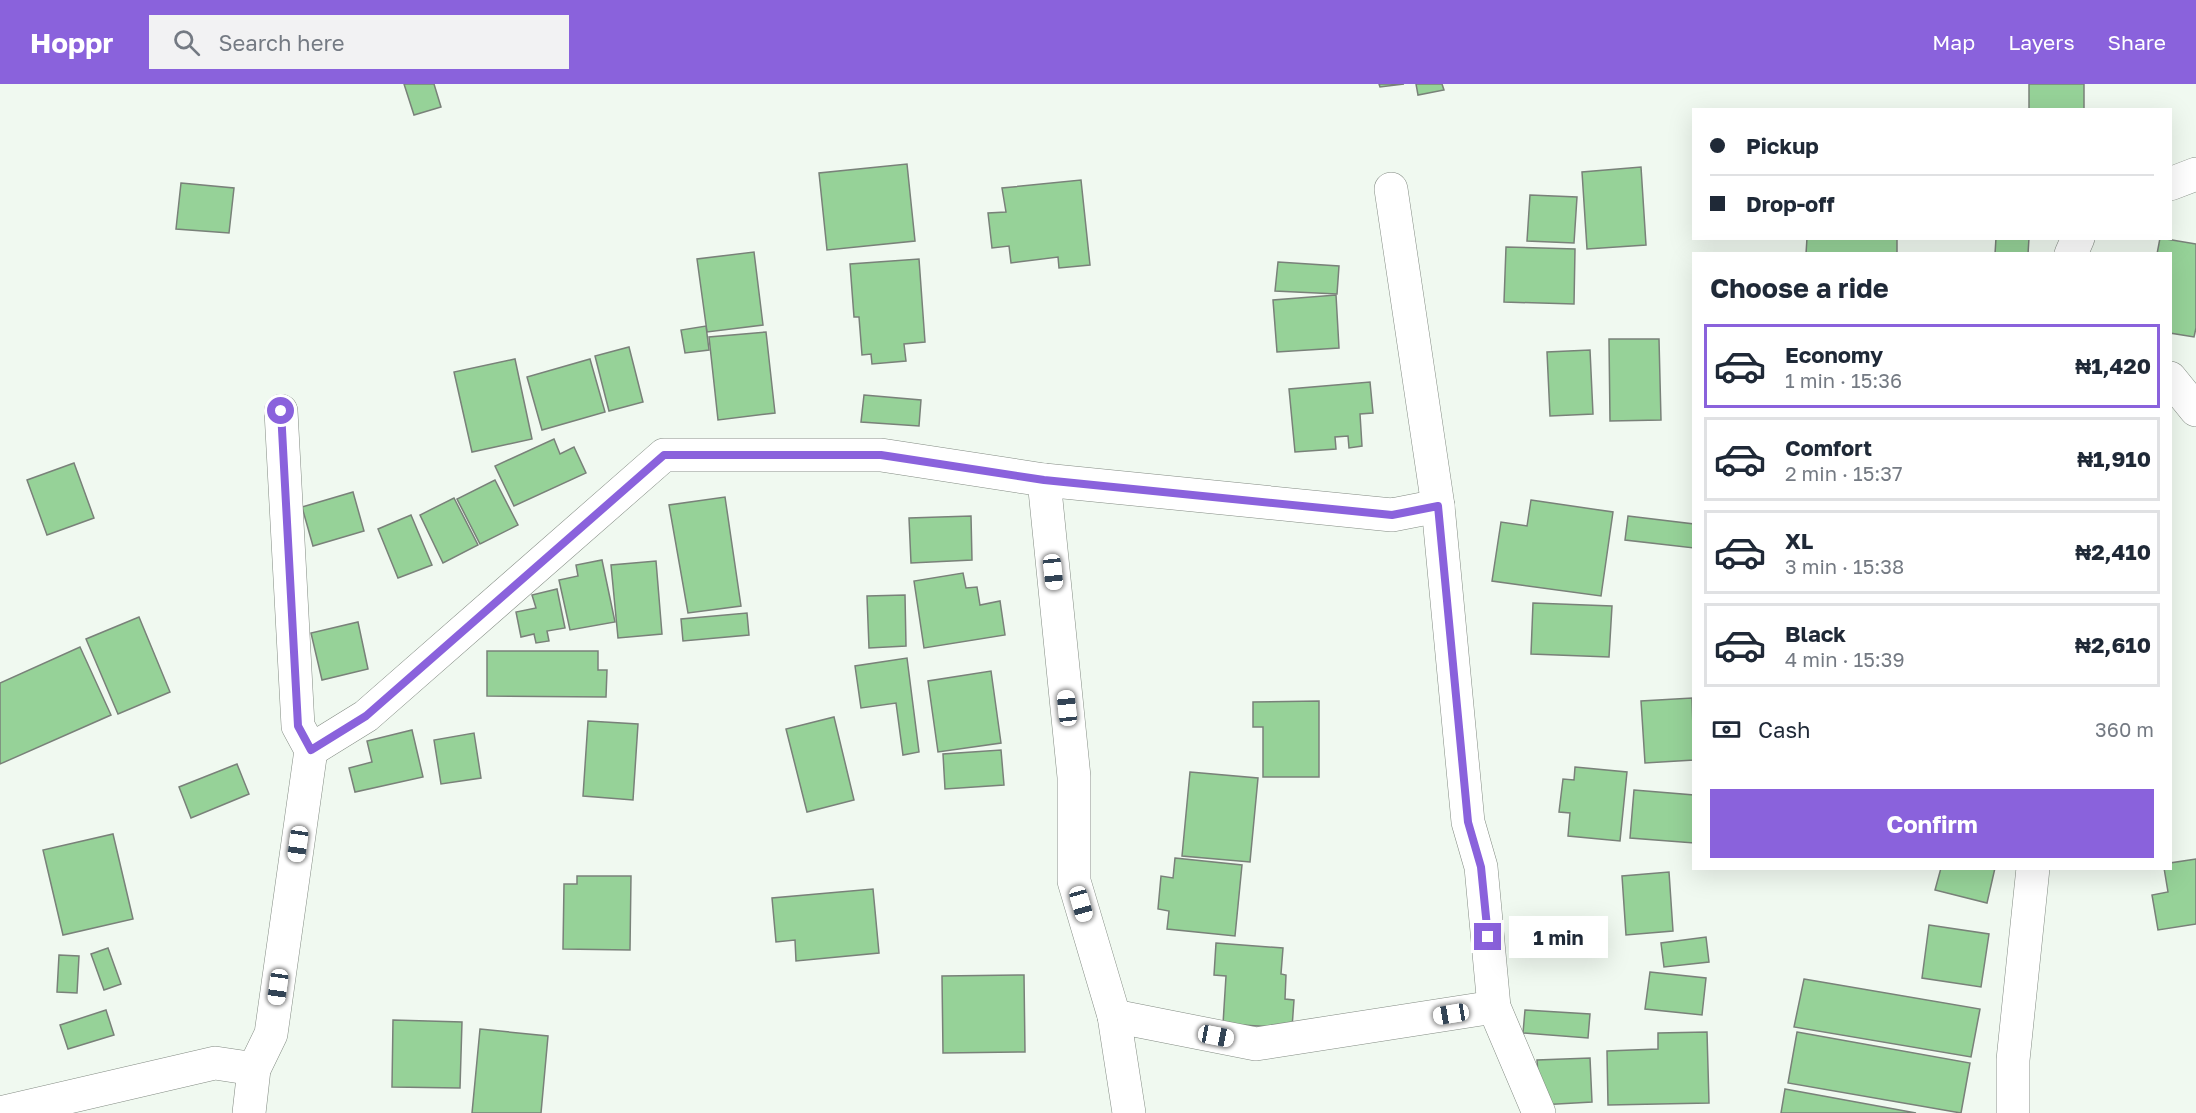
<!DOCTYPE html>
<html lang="en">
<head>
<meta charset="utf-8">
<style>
	:root { --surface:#fff; --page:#f2f2f3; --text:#1f2937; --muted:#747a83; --line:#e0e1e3; --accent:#8a62dc }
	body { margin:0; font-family:"Golos Text",sans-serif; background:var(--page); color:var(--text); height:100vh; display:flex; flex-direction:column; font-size:22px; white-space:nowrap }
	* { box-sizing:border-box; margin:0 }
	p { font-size:20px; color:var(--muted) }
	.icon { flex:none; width:33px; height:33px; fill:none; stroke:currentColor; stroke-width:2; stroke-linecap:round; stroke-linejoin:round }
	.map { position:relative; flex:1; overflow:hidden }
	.details { position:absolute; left:1692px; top:168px; width:480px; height:618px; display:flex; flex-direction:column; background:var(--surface); border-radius:0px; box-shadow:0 6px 24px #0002 }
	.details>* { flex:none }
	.guide { position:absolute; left:1692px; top:24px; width:480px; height:132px; border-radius:0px; box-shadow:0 6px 24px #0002; display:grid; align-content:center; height:132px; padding:0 18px; background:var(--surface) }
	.end { position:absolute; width:27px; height:27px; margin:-14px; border:8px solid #8a62dc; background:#fff; box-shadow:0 0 0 3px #fff }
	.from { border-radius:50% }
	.bubble { position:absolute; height:42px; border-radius:0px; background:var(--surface); box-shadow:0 6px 24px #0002; font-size:20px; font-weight:700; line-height:42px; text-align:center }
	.car { position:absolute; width:18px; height:36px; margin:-18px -9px; border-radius:8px; box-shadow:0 0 4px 2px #0007; background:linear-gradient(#fff 24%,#345 0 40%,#fff 0 76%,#345 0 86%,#fff 0) }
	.guide b { display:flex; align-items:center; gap:21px; height:57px; font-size:22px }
	.guide b+b { border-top:2px solid var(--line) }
	.guide i { width:15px; height:15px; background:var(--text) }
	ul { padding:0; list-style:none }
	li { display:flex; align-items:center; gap:18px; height:84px; margin:0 12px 9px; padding:0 6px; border:3px solid var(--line); border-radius:0px }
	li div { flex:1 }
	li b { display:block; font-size:22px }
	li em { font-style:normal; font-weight:700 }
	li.on { border-color:var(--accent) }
	li>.icon { width:54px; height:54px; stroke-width:1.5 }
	h2 { padding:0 18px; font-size:27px; line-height:72px }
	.pay { display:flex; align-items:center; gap:15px; height:66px; padding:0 18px; font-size:22px }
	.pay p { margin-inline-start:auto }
	.button { display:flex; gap:12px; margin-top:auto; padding:12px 18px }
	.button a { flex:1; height:69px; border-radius:0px; background:var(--accent); color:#fff; font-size:24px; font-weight:700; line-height:69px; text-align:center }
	header { display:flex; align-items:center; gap:36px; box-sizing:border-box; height:84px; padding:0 30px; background:var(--accent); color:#fff }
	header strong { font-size:28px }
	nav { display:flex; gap:33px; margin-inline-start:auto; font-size:21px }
	.search { width:420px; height:54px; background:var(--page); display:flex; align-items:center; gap:15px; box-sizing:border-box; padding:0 21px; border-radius:0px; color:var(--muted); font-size:22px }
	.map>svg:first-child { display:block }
</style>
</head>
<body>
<header>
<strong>Hoppr</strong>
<div class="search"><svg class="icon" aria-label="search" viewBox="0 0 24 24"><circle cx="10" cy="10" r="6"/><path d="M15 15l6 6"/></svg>Search here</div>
<nav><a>Map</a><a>Layers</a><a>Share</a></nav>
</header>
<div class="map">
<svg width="2196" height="1029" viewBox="0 0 2196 1029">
	<rect width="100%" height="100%" fill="#f0f9f0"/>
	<g fill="#96d298" stroke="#798179" stroke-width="1.5">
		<polygon points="404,0 434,0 441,23 414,31"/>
		<polygon points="1379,0 1404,0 1380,3"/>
		<polygon points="1416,0 1442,0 1444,6 1418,11"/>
		<rect x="2029" y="0" width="55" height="26"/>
		<polygon points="907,80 915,157 827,166 819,89"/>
		<polygon points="1641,83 1646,161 1587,165 1582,88"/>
		<polygon points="1081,96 1090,181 1059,184 1058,173 1011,179 1009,162 992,164 988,129 1006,128 1002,104"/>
		<polygon points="181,99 234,104 229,149 176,145"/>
		<polygon points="1530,111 1577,113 1574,159 1527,157"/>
		<polygon points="1807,154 1897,154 1897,170 1806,170"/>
		<polygon points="1996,154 2029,154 2028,170 1995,170"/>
		<polygon points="2160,154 2196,160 2196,244 2194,253 2170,249 2170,170 2157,170"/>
		<polygon points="1506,163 1575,165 1574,220 1504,218"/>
		<polygon points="754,168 763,241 707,248 697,175"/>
		<polygon points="919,175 925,258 904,260 906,277 872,280 871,270 862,271 859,233 854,233 850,180"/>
		<polygon points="1278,178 1339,182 1337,210 1275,207"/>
		<polygon points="1336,211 1339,264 1277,268 1273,216"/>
		<polygon points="706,242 709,266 685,269 681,246"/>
		<polygon points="766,248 775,329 718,336 709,253"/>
		<polygon points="1609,255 1659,255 1661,336 1610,337"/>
		<polygon points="629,263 643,318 609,327 595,272"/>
		<polygon points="1590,266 1593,330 1550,332 1547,268"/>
		<polygon points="515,275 532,355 472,368 454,288"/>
		<polygon points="590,275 605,328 542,346 527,293"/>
		<polygon points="1370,298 1373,329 1360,330 1362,362 1349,364 1348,352 1335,353 1336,365 1295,368 1289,305"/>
		<polygon points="864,311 921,316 919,342 861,338"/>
		<polygon points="554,355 560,370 574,363 586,389 514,422 495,382"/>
		<polygon points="74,379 94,434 47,451 27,396"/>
		<polygon points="495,396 518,441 480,460 457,415"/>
		<polygon points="353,408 364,447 313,462 302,423"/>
		<polygon points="725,413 741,522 688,529 669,421"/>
		<polygon points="454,414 478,461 443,479 420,431"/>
		<polygon points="1531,416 1613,428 1601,512 1492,497 1501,438 1527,442"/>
		<polygon points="411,431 432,481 398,494 378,445"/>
		<polygon points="971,432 972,476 911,479 909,434"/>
		<polygon points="1628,432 1694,440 1694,464 1625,456"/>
		<polygon points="602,476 615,538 570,546 559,496 578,492 576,481"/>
		<polygon points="656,477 662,550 618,554 611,481"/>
		<polygon points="963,489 966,504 977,503 980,521 1000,517 1005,551 924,564 914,497"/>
		<polygon points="557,505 565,544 547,547 549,557 536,559 534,550 521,553 516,528 536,524 532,511"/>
		<polygon points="905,511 906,562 869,564 867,512"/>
		<polygon points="1533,519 1612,522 1609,573 1531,570"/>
		<polygon points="747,529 749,551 683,557 681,535"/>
		<polygon points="139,533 170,608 118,630 86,555"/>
		<polygon points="358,538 368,585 322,596 311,549"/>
		<polygon points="80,563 111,631 0,680 0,599"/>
		<polygon points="487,567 598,567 598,586 607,586 606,613 487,612"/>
		<polygon points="907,574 919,668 903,671 896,619 861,624 855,582"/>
		<polygon points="991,587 1001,659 938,668 928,597"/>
		<polygon points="1692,614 1694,676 1645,679 1641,617"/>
		<polygon points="1319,617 1319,693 1263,693 1263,643 1253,643 1253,618"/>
		<polygon points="834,633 854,716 807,728 786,645"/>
		<polygon points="588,637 638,640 633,716 583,712"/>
		<polygon points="412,646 423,693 355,708 349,684 372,678 367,657"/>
		<polygon points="474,649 481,694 441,700 434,656"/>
		<polygon points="1001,666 1004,701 945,705 943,670"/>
		<polygon points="237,680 249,710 191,734 179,703"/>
		<polygon points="1575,683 1627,688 1620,757 1568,752 1570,729 1559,728 1563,695 1574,696"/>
		<polygon points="1190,688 1258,694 1250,778 1182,772"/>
		<polygon points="1634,706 1694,711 1694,759 1630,754"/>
		<polygon points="113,750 133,835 63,851 43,766"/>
		<polygon points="1175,774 1242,781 1235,852 1167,845 1169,827 1158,825 1161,792 1173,794"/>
		<polygon points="2196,775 2196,840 2158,846 2152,811 2168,808 2164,784 2170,784 2170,779"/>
		<polygon points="1941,784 1995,784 1987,819 1935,806"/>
		<polygon points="1669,788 1673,847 1626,851 1622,792"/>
		<polygon points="577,792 631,792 630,866 563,865 564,800 577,800"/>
		<polygon points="873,805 879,869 796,877 795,856 776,858 772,814"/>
		<polygon points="1929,841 1989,850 1981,903 1922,894"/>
		<polygon points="1706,853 1709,878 1664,883 1661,859"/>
		<polygon points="1216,859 1283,864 1281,890 1286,891 1285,915 1294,916 1292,944 1223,940 1226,892 1214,891"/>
		<polygon points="108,864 121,900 104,906 91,870"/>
		<polygon points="59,871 79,872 77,909 57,908"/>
		<polygon points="1650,888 1706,894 1702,931 1645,925"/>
		<polygon points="1024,891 1025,968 943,969 942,892"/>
		<polygon points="1804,895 1980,925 1971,973 1794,943"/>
		<polygon points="106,926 114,951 68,965 60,941"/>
		<polygon points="1525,926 1590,930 1588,954 1523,949"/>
		<polygon points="393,936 462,938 460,1004 392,1003"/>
		<polygon points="480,945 548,952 541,1029 472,1029"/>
		<polygon points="1707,948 1709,1019 1608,1021 1607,967 1658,965 1658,949"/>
		<polygon points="1797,948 1970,979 1961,1029 1788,999"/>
		<polygon points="1590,974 1592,1018 1540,1021 1537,976"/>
		<polygon points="1785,1005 1916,1029 1781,1029"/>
	</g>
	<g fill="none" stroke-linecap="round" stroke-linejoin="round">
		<g stroke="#838b83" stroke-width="34">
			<g id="street">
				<polyline points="2170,100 2196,90"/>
				<polyline points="1391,105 1438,422 1468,738 1481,783 1494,923 1539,1029"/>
				<polyline points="2071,170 2078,154"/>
				<polyline points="2170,294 2196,326"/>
				<polyline points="1044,396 1074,693 1074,797 1114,932 1129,1029"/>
				<polyline points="311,666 366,632 664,371 881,371 1044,396 1392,431 1438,422"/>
				<polyline points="1114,932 1256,960 1494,923"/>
				<polyline points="0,1029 215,979 254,985"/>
				<polyline points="249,1029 254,985 271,950 311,666 298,642 281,327"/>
				<polyline points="2013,1029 2013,976 2033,784"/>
			</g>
		</g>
		<use href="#street" stroke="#fff" stroke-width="33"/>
	</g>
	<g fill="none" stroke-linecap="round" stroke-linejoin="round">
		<polyline stroke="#8a62dc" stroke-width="8" points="281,327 298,642 311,666 366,632 664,371 881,371 1044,396 1392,431 1438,422 1468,738 1481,783 1488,853"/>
	</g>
</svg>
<i class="end from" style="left:281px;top:327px"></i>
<i class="end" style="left:1488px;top:853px"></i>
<div class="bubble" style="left:1509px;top:832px;width:99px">1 min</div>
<i class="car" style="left:1053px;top:488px;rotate:174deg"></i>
<i class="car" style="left:1067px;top:624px;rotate:354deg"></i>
<i class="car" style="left:298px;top:760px;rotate:188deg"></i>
<i class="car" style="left:1081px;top:820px;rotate:164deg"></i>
<i class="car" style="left:278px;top:903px;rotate:188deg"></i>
<i class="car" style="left:1451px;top:930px;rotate:261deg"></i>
<i class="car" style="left:1216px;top:952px;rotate:101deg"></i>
<div class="guide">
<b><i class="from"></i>Pickup</b>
<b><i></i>Drop-off</b>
</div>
<section class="details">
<h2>Choose a ride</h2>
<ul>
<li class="on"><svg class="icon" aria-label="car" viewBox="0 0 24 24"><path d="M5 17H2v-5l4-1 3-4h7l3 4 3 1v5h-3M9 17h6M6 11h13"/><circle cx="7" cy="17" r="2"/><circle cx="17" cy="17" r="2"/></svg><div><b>Economy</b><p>1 min · 15:36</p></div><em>₦1,420</em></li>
<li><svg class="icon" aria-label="car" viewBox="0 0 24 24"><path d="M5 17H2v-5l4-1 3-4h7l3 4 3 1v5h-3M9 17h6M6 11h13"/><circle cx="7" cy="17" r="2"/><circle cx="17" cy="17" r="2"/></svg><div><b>Comfort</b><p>2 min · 15:37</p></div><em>₦1,910</em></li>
<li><svg class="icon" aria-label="car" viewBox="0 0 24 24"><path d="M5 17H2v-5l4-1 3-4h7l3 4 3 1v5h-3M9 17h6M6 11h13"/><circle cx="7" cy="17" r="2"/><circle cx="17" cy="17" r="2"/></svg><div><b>XL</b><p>3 min · 15:38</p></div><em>₦2,410</em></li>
<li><svg class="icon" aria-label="car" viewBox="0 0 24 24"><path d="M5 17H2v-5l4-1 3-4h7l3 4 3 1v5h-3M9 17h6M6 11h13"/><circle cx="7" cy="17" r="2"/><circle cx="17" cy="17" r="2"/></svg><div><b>Black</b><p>4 min · 15:39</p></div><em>₦2,610</em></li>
</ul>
<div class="pay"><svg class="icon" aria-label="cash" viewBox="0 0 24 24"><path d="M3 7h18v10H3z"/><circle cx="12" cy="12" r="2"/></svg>Cash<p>360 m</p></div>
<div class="button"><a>Confirm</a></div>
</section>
</div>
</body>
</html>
